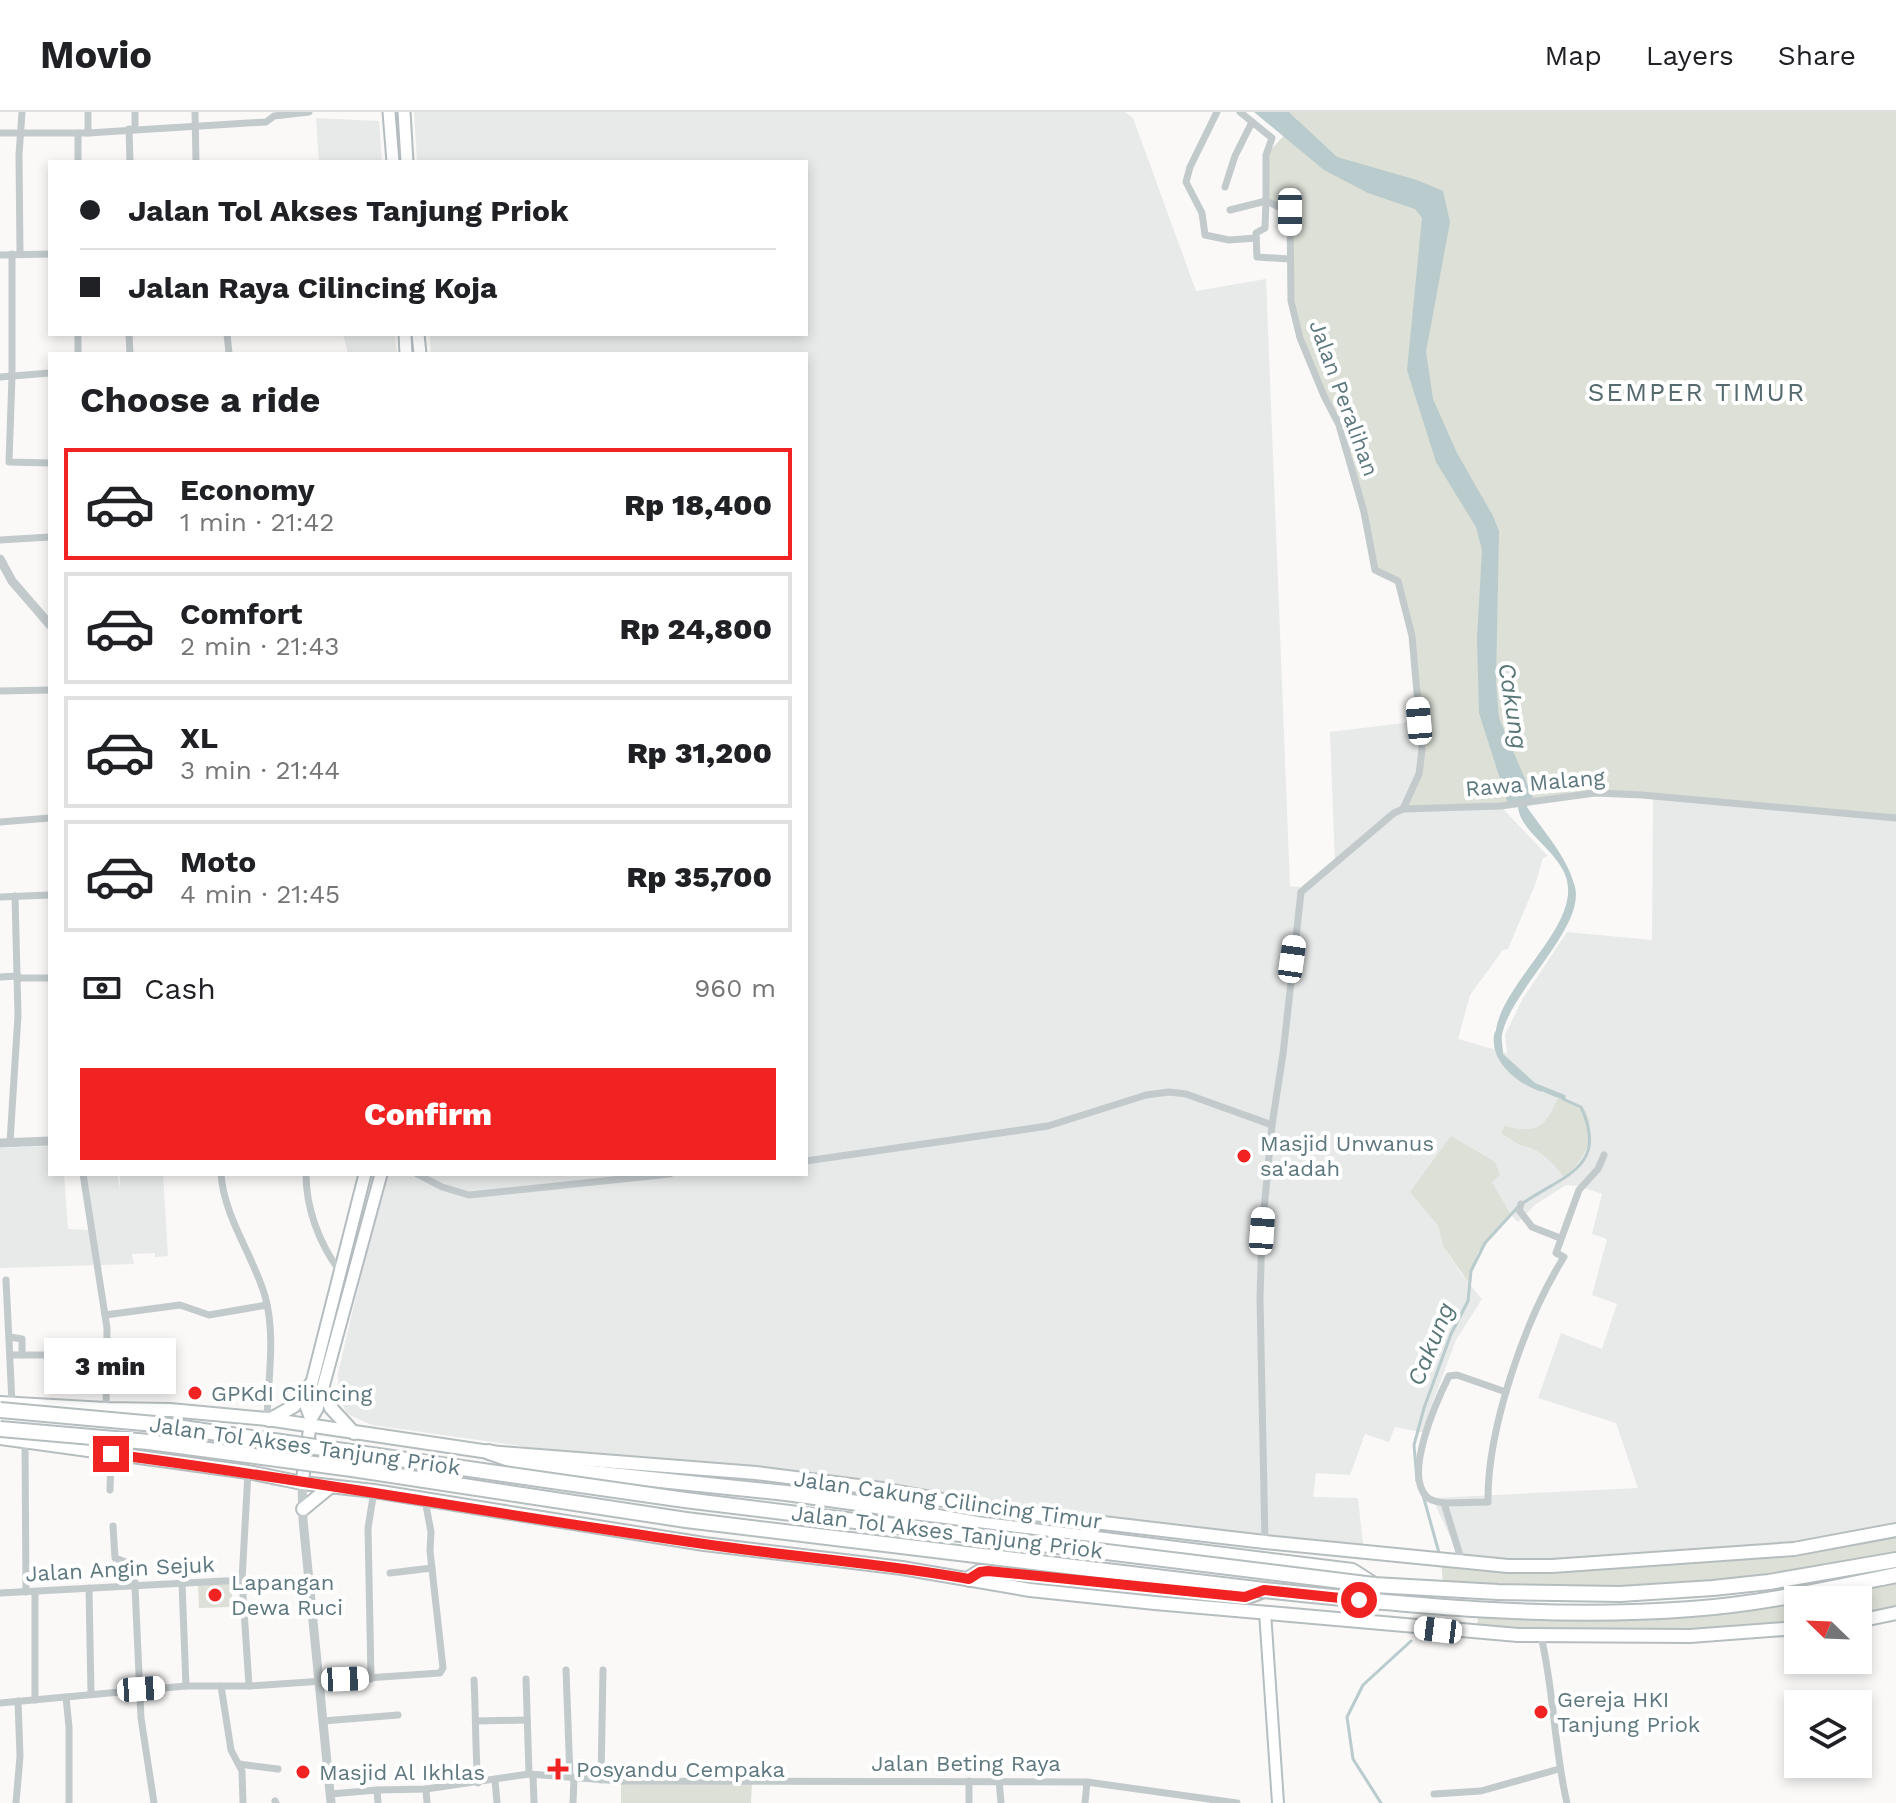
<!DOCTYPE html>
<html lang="en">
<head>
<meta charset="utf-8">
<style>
	:root { --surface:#fff; --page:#f6f6f6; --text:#202124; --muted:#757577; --line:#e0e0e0; --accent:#f02322 }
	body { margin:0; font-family:"Work Sans",sans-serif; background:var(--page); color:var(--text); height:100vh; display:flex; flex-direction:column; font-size:30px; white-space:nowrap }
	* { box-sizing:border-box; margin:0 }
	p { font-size:26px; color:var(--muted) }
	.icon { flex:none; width:44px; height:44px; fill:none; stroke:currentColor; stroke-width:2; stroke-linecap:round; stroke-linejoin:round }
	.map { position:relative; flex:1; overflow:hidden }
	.sheet { position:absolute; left:48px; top:240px; width:760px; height:824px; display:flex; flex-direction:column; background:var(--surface); border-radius:0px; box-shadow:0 4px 12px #0003 }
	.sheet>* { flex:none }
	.hud { position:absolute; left:48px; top:48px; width:760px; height:176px; border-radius:0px; box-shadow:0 4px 12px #0003; display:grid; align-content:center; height:176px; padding:0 32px; background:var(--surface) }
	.needle { width:52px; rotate:293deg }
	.controls { position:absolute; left:1784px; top:1474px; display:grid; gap:16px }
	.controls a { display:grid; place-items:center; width:88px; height:88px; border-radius:0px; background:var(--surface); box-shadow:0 4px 12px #0003; font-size:40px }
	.end { position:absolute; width:36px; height:36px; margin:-18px; border:10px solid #f02322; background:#fff; box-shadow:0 0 0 4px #fff }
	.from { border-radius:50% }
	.bubble { position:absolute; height:56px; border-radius:0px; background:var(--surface); box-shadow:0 4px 12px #0003; font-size:26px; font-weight:800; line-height:56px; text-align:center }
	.car { position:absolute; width:24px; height:48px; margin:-24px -12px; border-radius:10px; box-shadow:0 0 6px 2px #0007; background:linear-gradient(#fff 24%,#345 0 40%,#fff 0 76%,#345 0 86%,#fff 0) }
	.hud b { display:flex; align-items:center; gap:28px; height:76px; font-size:30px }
	.hud b+b { border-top:2px solid var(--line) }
	.hud i { width:20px; height:20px; background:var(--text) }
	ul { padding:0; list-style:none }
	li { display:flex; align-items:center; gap:24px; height:112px; margin:0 16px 12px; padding:0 16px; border:4px solid var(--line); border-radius:0px }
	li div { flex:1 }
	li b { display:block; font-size:30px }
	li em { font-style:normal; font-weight:800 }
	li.on { border-color:var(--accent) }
	li>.icon { width:72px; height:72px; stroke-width:1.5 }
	h2 { padding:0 32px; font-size:36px; line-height:96px }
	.pay { display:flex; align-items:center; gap:20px; height:88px; padding:0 32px; font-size:30px }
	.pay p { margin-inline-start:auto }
	.action { display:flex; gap:16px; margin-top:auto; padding:16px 32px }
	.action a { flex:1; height:92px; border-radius:0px; background:var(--accent); color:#fff; font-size:32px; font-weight:800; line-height:92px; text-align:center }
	header { display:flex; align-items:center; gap:48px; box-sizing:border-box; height:112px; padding:0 40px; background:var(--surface); border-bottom:2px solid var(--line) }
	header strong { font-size:38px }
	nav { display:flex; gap:44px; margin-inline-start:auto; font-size:28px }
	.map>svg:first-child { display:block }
</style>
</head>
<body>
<header>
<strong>Movio</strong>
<nav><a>Map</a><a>Layers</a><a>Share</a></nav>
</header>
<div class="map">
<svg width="1896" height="1691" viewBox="0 0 1896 1691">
	<rect width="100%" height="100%" fill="#faf9f8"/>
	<g fill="#e8e9e9">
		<polygon points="414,0 1125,0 1133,6 1196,179 1266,167 1290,774 1305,776 1335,753 1330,620 1419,609 1548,744 1543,746 1535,773 1508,837 1503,838 1470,883 1458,927 1507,941 1505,923 1522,888 1567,820 1652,828 1653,684 1896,706 1896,1417 1794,1437 1552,1454 1462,1450 1432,1386 1638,1376 1616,1311 1538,1286 1561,1221 1602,1237 1617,1192 1592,1183 1607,1127 1592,1122 1602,1082 1579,1074 1566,1073 1536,1092 1518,1110 1511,1103 1492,1070 1410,1080 1438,1114 1443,1134 1462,1163 1482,1187 1456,1228 1429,1300 1426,1321 1395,1315 1389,1330 1365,1322 1350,1363 1316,1361 1313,1385 1358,1386 1364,1441 1154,1423 372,1313 347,1302 339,1285 338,1261 385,1062 806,1062 806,242 431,242 430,222 806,222 806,50 417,50"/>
		<polygon points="316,6 379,9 382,50 319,50"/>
		<polygon points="343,222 395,222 397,242 348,242"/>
		<polygon points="50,1034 50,1062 64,1062 68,1117 89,1118 81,1062 117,1062 120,1076 120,1062 163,1062 168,1144 155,1145 155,1141 132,1142 134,1152 0,1156 0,1036"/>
	</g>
	<g fill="#dce0d6">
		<path d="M1289 0H1896V706L1582 681 1501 694 1403 697C1437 644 1413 527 1398 469L1375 458 1339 313 1300 226 1291 189 1290 100 1266 89V43L1298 8Z"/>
		<path d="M1558 986 1585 998C1598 1024 1584 1048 1564 1065 1552 1050 1539 1035 1520 1033L1501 1021 1505 1014C1537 1022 1545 1016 1558 986Z"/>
		<polygon points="1451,1024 1495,1050 1500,1063 1492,1070 1511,1103 1478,1140 1468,1170 1443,1134 1438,1114 1410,1080"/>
		<polygon points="1896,1418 1896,1448 1620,1482 1443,1472 1441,1449 1508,1454 1773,1439"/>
		<polygon points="1896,1463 1896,1501 1858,1509 1858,1488 1798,1488 1798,1516 1690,1524 1476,1521 1479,1498 1690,1497"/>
		<polygon points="232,1470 232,1495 199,1496 198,1471"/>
		<polygon points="621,1670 752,1670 751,1691 621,1691"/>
	</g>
	<path fill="#b9cbcc" d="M1254 0H1289L1337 45 1417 68 1443 79 1450 110 1426 240 1433 287 1457 341 1493 404 1499 419 1496 570 1499 606 1534 688 1528 689 1527 695C1544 720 1567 744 1575 775 1585 816 1510 879 1502 923 1501 928 1503 936 1503 942L1535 971 1565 983 1566 988C1548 984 1531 974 1516 963 1447 909 1573 835 1568 775 1566 741 1517 721 1518 692H1508L1479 601 1477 527 1482 438 1476 415 1436 350 1407 258 1422 106 1415 97 1368 81 1324 58Z"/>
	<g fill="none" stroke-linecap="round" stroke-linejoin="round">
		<g stroke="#b9cbcc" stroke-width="3">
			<path d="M1496 921C1490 948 1518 970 1541 978"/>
			<path d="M1523 1091C1564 1063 1609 1055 1581 995L1563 987"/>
			<polyline points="1417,1369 1414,1333 1424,1296 1451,1222 1468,1189 1471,1159 1485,1131 1517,1096"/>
			<polyline points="1423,1383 1439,1441"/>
			<polyline points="1381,1691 1353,1647 1347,1605 1363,1573 1411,1529"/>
		</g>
		<g stroke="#b5bec1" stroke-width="14">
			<polyline id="secondary" points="1265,1500 1278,1691"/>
		</g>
		<g stroke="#b4bcbf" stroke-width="15">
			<g id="primary">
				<polyline points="389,0 393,50"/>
				<polyline points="404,0 407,50"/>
				<polyline points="405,222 406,242"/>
				<polyline points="418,222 420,242"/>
				<polyline points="311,1307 306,1294 365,1062"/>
				<polyline points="302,1371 311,1307 317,1297 381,1062"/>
			</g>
		</g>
		<g stroke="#b6bdbf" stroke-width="16">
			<g id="trunk">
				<polyline points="323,1276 331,1296 354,1321"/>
				<polyline points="0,1291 106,1297 170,1298 267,1307 489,1340 756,1361 882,1377 981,1395 1103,1411 1265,1430 1508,1454 1552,1454 1794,1437 1896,1418"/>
				<polyline points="269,1308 294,1294 311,1272"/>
				<polyline points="0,1326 248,1360 302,1371 374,1379 704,1432 902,1456 1030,1478 1155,1491 1518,1523 1690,1524 1798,1516"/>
				<polyline points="303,1397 331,1374"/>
				<polyline points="1858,1509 1896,1501"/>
			</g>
		</g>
		<g stroke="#b6bdbf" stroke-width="18">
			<g id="motorway">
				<polyline points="489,1340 512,1348 572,1359 786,1381 865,1392 977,1412 1352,1459 1374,1473 1498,1480 1620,1482 1713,1476 1769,1470 1896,1448"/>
				<path d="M969 1467 980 1460 988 1459 1245 1485 1264 1478C1406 1493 1548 1508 1691 1497 1760 1492 1828 1477 1896 1463"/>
			</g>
		</g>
		<g stroke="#c3cacc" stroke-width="7">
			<polyline points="135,0 135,17"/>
			<polyline points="195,0 196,50"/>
			<polyline points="1217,0 1190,55 1186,70 1202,101 1205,123 1229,128 1256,126"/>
			<polyline points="1240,0 1272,26 1266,43 1266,89 1290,100 1291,189 1300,226 1324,284 1339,313 1364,400 1375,458 1398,469 1412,524 1422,638 1419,662 1403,697"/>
			<polyline points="129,17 130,50"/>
			<polyline points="0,21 88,21 266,10 274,4 309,0"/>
			<polyline points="88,21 88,0"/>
			<polyline points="78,50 78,21"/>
			<polyline points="1225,75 1235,44 1252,10"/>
			<polyline points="1230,98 1266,89 1265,116 1256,121 1257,145 1290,147"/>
			<polyline points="12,142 12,264 9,350 50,351"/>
			<polyline points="20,142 19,43 22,0"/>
			<polyline points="0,143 50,142"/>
			<polyline points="78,222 78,242"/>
			<polyline points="129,222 130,242"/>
			<polyline points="227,222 229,241"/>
			<polyline points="0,265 50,261"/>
			<polyline points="0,428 50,425"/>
			<polyline points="0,579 50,578"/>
			<polyline points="0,710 50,706"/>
			<polyline points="0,785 50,783"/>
			<polyline points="0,865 18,864"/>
			<polyline points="18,866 50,866"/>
			<polyline points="1272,1013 1283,942 1301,780 1394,701 1403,697 1501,694 1595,681 1642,683 1896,706"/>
			<polyline points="10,1030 18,903 15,784"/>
			<polyline points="806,1049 1048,1014 1146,983 1169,980 1186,982 1272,1013 1262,1119 1260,1186 1265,1430"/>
			<polyline points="83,1062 107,1216 106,1297"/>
			<path d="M221 1062C224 1105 253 1143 265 1184 276 1223 268 1267 267 1307"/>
			<path d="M306 1062C306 1096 319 1131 339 1158"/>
			<polyline points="417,1062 442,1075 469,1083 670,1062"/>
			<polyline points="1521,1092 1519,1098 1532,1115 1560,1126"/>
			<polyline points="6,1168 12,1291"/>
			<polyline points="105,1203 180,1193 209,1203 267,1193"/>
			<polyline points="10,1225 22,1227 22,1243"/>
			<polyline points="11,1243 107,1243"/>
			<polyline points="25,1330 26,1480"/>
			<polyline points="248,1360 242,1468 249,1574"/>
			<polyline points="110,1378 111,1342"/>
			<path d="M1444 1391 1488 1390C1487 1317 1525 1207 1564 1145L1556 1141 1579 1078 1598 1057 1604 1043"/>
			<polyline points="113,1414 115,1446 134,1453 141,1606 154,1691"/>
			<path d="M1462 1450 1444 1391C1438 1390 1431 1389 1427 1385 1403 1363 1437 1288 1449 1264L1457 1263 1506 1280"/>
			<polyline points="390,1461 432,1456"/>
			<polyline points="182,1471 186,1574"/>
			<polyline points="89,1476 91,1581"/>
			<polyline points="35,1480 35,1588"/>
			<polyline points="0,1481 242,1468"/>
			<path d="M1541 1524C1554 1579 1554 1636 1567 1691"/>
			<polyline points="566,1558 570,1665"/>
			<polyline points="371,1567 368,1416 374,1379"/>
			<polyline points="526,1567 529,1662"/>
			<path d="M474 1568C476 1603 475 1636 478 1671"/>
			<polyline points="221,1574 231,1638 242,1659 243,1691"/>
			<polyline points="66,1585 69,1615 69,1691"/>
			<polyline points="0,1591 186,1574 249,1574 440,1561 443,1556 430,1439 431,1420 425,1388"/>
			<polyline points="323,1609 398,1603"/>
			<polyline points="477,1609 527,1608"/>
			<polyline points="239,1652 278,1657"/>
			<polyline points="533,1663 534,1691"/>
			<polyline points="495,1668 497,1691"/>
			<polyline points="601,1668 603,1558"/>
			<polyline points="999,1668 1001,1691"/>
			<polyline points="969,1669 969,1691"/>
			<polyline points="426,1677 427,1691"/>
			<polyline points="377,1678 378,1691"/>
			<polyline points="330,1682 377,1678 426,1677 529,1662 619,1669 1087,1670 1237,1691"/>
			<polyline points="1434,1682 1481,1679 1559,1657"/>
			<polyline points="275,1689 276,1691"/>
			<polyline points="16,1691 20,1644 18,1589"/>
			<polyline points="573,1691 574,1666"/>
			<polyline points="1085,1691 1087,1670"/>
		</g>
		<g stroke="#c3cacc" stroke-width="9">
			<polyline points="0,447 12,469 50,513"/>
			<polyline points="0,1031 50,1029"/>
			<polyline points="302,1371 303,1408 331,1691"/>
		</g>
		<use href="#secondary" stroke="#fff" stroke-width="10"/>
		<use href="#primary" stroke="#fff" stroke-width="11"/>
		<use href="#trunk" stroke="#fff" stroke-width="12"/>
		<use href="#motorway" stroke="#fff" stroke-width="14"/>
		<g stroke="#b6bdbf" stroke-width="18" stroke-linecap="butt">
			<g id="motorway-bridge">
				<polyline points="0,1298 155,1312 685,1388 1374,1473"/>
				<polyline points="0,1317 149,1330 352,1357 686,1408 1264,1478"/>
			</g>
		</g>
		<use href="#motorway-bridge" stroke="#fff" stroke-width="14"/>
	</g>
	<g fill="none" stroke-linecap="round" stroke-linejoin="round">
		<path stroke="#f02322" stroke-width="10" d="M111 1342C310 1368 506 1404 704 1432 792 1445 881 1451 969 1467L980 1460 988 1459 1245 1485 1264 1478 1359 1488"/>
	</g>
	<g fill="#f02322" stroke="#fff" stroke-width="3">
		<circle cx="1244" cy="1044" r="8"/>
		<circle cx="195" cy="1281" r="8"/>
		<circle cx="215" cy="1483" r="8"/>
		<circle cx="1541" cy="1600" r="8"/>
		<path d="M554 1645h8v8h8v8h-8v8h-8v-8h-8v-8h8z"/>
		<circle cx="303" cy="1660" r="8"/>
	</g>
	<g text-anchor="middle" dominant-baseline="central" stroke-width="8" stroke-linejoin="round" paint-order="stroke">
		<g font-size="22" fill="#5e787f" stroke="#fff">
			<text transform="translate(1344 286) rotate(70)">Jalan Peralihan</text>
			<text transform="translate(1535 671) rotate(-5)">Rawa Malang</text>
			<text transform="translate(305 1334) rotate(8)">Jalan Tol Akses Tanjung Priok</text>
			<text transform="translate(948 1388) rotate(8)">Jalan Cakung Cilincing Timur</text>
			<text transform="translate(947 1420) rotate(7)">Jalan Tol Akses Tanjung Priok</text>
			<text transform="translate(120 1457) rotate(-3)">Jalan Angin Sejuk</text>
			<text x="966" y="1651">Jalan Beting Raya</text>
		</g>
		<g font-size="22" fill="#5e787f" stroke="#fff" text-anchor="start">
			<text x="1260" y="1031">Masjid Unwanus<tspan x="1260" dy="25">sa'adah</tspan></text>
			<text x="211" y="1281">GPKdI Cilincing</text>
			<text x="231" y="1470">Lapangan<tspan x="231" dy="25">Dewa Ruci</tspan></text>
			<text x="1557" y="1587">Gereja HKI<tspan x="1557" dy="25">Tanjung Priok</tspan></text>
			<text x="576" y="1657">Posyandu Cempaka</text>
			<text x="319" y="1660">Masjid Al Ikhlas</text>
		</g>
		<g font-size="24" font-style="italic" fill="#587676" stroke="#fff">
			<text transform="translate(1513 594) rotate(81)">Cakung</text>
			<text transform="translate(1431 1232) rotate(-68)">Cakung</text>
		</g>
		<g font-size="26" letter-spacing="2" fill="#556a6f" stroke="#fff">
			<text x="1697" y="280">SEMPER TIMUR</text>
		</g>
	</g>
</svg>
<div class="controls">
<a><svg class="needle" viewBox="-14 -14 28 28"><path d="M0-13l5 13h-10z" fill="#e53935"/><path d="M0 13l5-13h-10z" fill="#757577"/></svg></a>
<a><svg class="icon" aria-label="layers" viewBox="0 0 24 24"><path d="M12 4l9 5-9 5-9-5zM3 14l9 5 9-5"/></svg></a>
</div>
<i class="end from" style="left:1359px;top:1488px"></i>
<i class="end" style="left:111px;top:1342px"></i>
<div class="bubble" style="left:44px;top:1226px;width:132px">3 min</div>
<i class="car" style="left:1290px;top:100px;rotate:180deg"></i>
<i class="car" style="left:1419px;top:609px;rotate:355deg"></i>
<i class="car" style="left:1292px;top:847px;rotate:8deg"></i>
<i class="car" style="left:1262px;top:1119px;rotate:4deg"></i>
<i class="car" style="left:1438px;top:1518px;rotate:277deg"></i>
<i class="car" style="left:345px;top:1567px;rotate:88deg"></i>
<i class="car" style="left:141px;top:1577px;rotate:86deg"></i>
<div class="hud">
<b><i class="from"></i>Jalan Tol Akses Tanjung Priok</b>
<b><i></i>Jalan Raya Cilincing Koja</b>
</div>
<section class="sheet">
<h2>Choose a ride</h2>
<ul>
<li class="on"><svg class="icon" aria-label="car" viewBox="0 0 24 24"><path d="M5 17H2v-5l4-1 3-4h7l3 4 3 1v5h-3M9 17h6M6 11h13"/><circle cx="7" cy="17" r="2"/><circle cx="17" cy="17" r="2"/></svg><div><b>Economy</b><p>1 min · 21:42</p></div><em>Rp 18,400</em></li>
<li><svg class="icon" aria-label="car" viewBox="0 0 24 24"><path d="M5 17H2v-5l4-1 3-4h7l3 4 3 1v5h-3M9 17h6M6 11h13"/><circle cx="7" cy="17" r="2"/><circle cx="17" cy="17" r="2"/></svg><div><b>Comfort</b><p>2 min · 21:43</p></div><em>Rp 24,800</em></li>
<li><svg class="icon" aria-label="car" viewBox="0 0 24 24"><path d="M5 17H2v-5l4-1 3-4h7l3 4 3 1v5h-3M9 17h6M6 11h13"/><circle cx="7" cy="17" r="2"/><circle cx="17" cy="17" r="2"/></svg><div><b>XL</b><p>3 min · 21:44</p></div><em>Rp 31,200</em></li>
<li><svg class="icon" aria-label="car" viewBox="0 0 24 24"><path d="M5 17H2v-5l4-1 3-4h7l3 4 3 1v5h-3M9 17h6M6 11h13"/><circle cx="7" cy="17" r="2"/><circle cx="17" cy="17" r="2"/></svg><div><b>Moto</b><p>4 min · 21:45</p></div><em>Rp 35,700</em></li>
</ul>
<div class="pay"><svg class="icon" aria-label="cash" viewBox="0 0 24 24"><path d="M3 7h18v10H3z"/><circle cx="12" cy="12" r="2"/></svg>Cash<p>960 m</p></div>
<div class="action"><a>Confirm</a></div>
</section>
</div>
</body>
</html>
